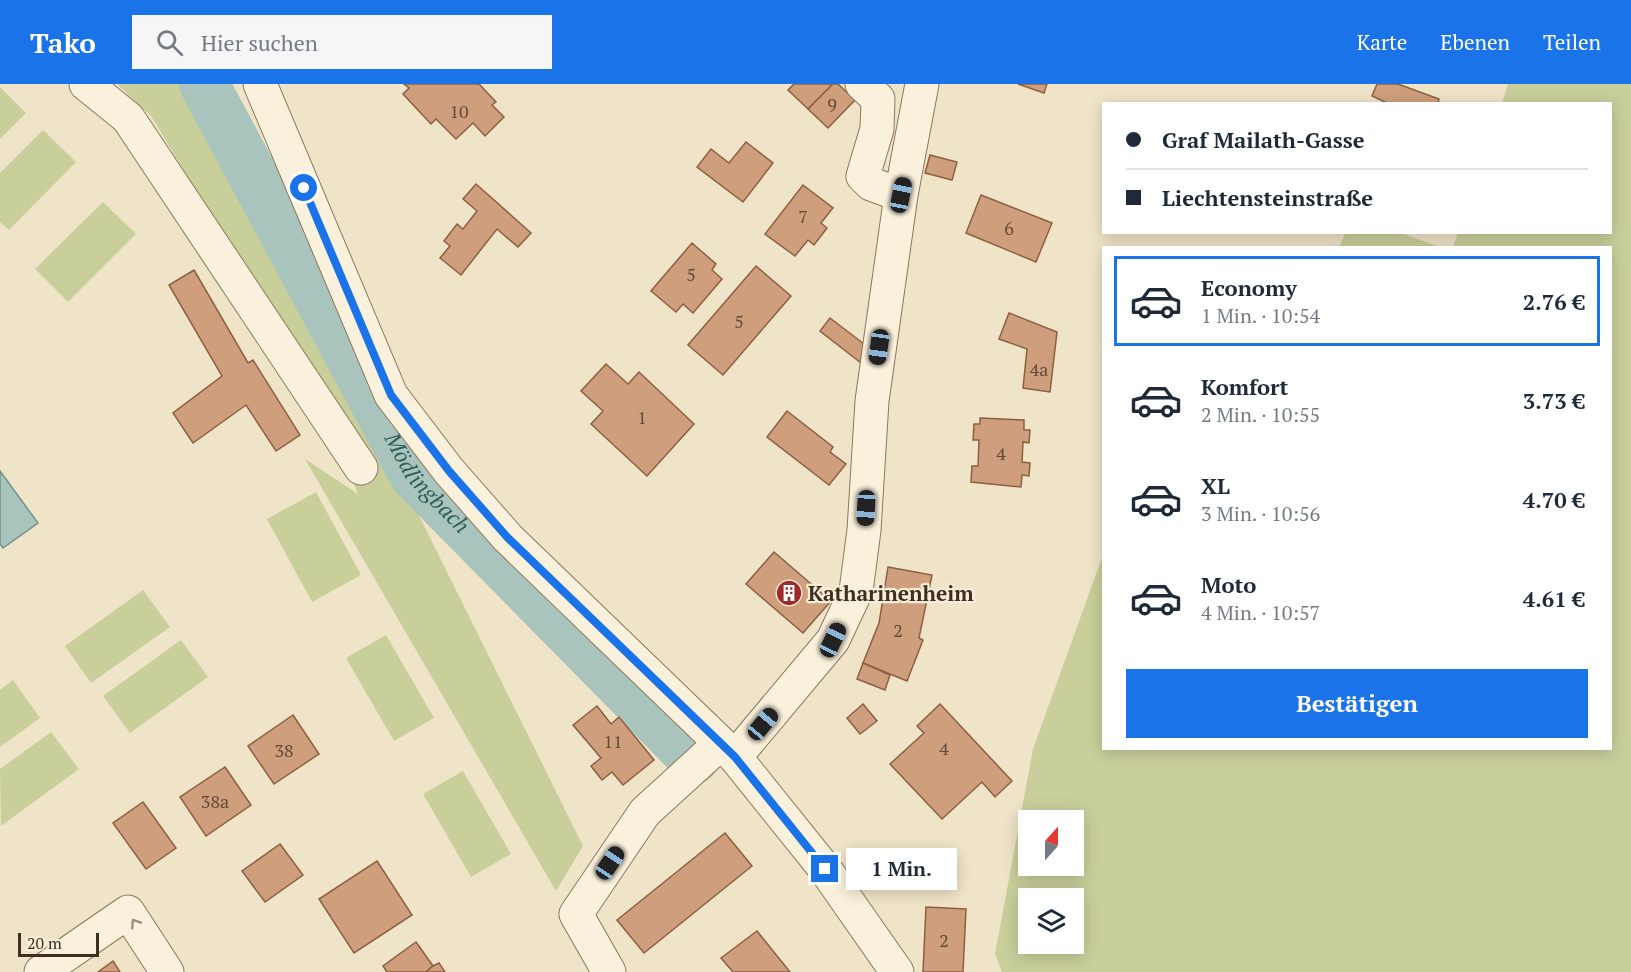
<!DOCTYPE html>
<html lang="de">
<head>
<meta charset="utf-8">
<style>
	:root { --surface:#fff; --page:#f6f6f7; --text:#1f2937; --muted:#747a83; --line:#e0e1e3; --accent:#1a73e8 }
	body { margin:0; font-family:"PT Serif",serif; background:var(--page); color:var(--text); height:100vh; display:flex; flex-direction:column; font-size:22px; white-space:nowrap }
	* { box-sizing:border-box; margin:0 }
	p { font-size:20px; color:var(--muted) }
	.icon { flex:none; width:33px; height:33px; fill:none; stroke:currentColor; stroke-width:2; stroke-linecap:round; stroke-linejoin:round }
	.map { position:relative; flex:1; overflow:hidden }
	.drawer { position:absolute; left:1102px; top:162px; width:510px; height:504px; display:flex; flex-direction:column; background:var(--surface); border-radius:0px; box-shadow:0 3px 15px #0003 }
	.drawer>* { flex:none }
	.banner { position:absolute; left:1102px; top:18px; width:510px; height:132px; border-radius:0px; box-shadow:0 3px 15px #0003; display:grid; align-content:center; height:132px; padding:0 24px; background:var(--surface) }
	.needle { width:39px; rotate:21deg }
	.buttons { position:absolute; left:1018px; top:726px; display:grid; gap:12px }
	.buttons a { display:grid; place-items:center; width:66px; height:66px; border-radius:0px; background:var(--surface); box-shadow:0 3px 15px #0003; font-size:30px }
	.scale { position:absolute; left:18px; bottom:15px; width:81px; box-sizing:border-box; padding-left:6px; border:3px solid #3d2e20; border-top:0; font-size:16px; line-height:21px; white-space:nowrap; color:#3d2e20; -webkit-text-stroke:4px #f7eed8; paint-order:stroke }
	.end { position:absolute; width:27px; height:27px; margin:-14px; border:8px solid #1a73e8; background:#fff; box-shadow:0 0 0 3px #fff }
	.from { border-radius:50% }
	.bubble { position:absolute; height:42px; border-radius:0px; background:var(--surface); box-shadow:0 3px 15px #0003; font-size:20px; font-weight:800; line-height:42px; text-align:center }
	.car { position:absolute; width:18px; height:36px; margin:-18px -9px; border-radius:8px; box-shadow:0 0 4px 2px #0007; background:linear-gradient(#222 24%,#8ab4d8 0 40%,#222 0 76%,#8ab4d8 0 86%,#222 0) }
	.banner b { display:flex; align-items:center; gap:21px; height:57px; font-size:22px }
	.banner b+b { border-top:2px solid var(--line) }
	.banner i { width:15px; height:15px; background:var(--text) }
	ul { padding:10px 0 0; list-style:none }
	li { display:flex; align-items:center; gap:18px; height:90px; margin:0 12px 9px; padding:0 12px; border:3px solid transparent; border-radius:0px }
	li div { flex:1 }
	li b { display:block; font-size:22px }
	li em { font-style:normal; font-weight:800 }
	li.on { border-color:var(--accent) }
	li>.icon { width:54px; height:54px; stroke-width:1.5 }
	.action { display:flex; gap:12px; margin-top:auto; padding:12px 24px }
	.action a { flex:1; height:69px; border-radius:0px; background:var(--accent); color:#fff; font-size:24px; font-weight:800; line-height:69px; text-align:center }
	header { display:flex; align-items:center; gap:36px; box-sizing:border-box; height:84px; padding:0 30px; background:var(--accent); color:#fff }
	header strong { font-size:28px }
	nav { display:flex; gap:33px; margin-inline-start:auto; font-size:21px }
	.search { width:420px; height:54px; background:var(--page); display:flex; align-items:center; gap:15px; box-sizing:border-box; padding:0 21px; border-radius:0px; color:var(--muted); font-size:22px }
	.map>svg:first-child { display:block }
</style>
</head>
<body>
<header>
<strong>Tako</strong>
<div class="search"><svg class="icon" aria-label="search" viewBox="0 0 24 24"><circle cx="10" cy="10" r="6"/><path d="M15 15l6 6"/></svg>Hier suchen</div>
<nav><a>Karte</a><a>Ebenen</a><a>Teilen</a></nav>
</header>
<div class="map">
<svg width="1631" height="888" viewBox="0 0 1631 888">
	<rect width="100%" height="100%" fill="#f0e4c8"/>
	<g fill="#c9cf9b" fill-rule="evenodd">
		<polygon points="117,0 228,0 392,377 583,762 556,807 305,375 358,410 323,316 151,32"/>
		<path d="M1508 0H1631V888H1002L995 870 1033 665 1104 468V664H1611V164L1453 163 1458 149 1611 148V20L1502 19ZM1029 736H1074V782H1029ZM1029 814H1074V860H1029Z"/>
		<polygon points="0,3 26,29 0,55"/>
		<polygon points="43,46 76,78 9,146 0,138 0,89"/>
		<polygon points="103,118 136,150 68,218 35,185"/>
		<polygon points="1346,148 1401,149 1440,163 1339,163"/>
		<polygon points="316,408 361,491 312,518 267,435"/>
		<polygon points="143,506 170,543 91,599 65,562"/>
		<polygon points="386,551 434,634 394,657 346,574"/>
		<polygon points="181,556 208,593 130,649 103,612"/>
		<polygon points="13,596 40,634 0,663 0,606"/>
		<polygon points="51,648 79,685 1,742 0,685"/>
		<polygon points="463,687 511,770 471,793 423,710"/>
	</g>
	<polygon fill="#a9c4bc" stroke="#6f938a" stroke-width="1.5" points="0,387 38,439 3,464 0,460"/>
	<g fill="none" stroke-linecap="round" stroke-linejoin="round">
		<path stroke="#a9c4bc" stroke-width="50" id="s1" d="M204 0 414 391 694 675"/>
	</g>
	<g fill="#cf9f7d" stroke="#8d5f41" stroke-width="1.5">
		<polygon points="404,0 479,0 496,18 492,21 504,33 485,52 473,39 456,55 436,35 431,40 403,10 409,4"/>
		<polygon points="794,0 833,0 808,25 788,6"/>
		<polygon points="833,0 838,0 855,16 828,44 808,25"/>
		<polygon points="1018,0 1047,0 1044,9"/>
		<polygon points="1377,0 1398,0 1439,15 1438,20 1389,20 1372,12"/>
		<polygon points="746,58 773,79 743,118 697,83 711,65 729,79"/>
		<polygon points="930,71 957,78 952,96 925,89"/>
		<polygon points="476,100 531,149 518,163 497,145 461,191 440,174 450,162 444,157 457,140 463,145 477,127 463,115"/>
		<polygon points="803,101 833,124 821,139 827,144 814,161 808,156 795,172 765,150"/>
		<polygon points="981,111 1052,139 1036,178 966,149"/>
		<polygon points="692,159 716,180 712,186 722,195 693,229 683,220 676,228 651,207"/>
		<polygon points="756,182 791,212 723,291 688,261"/>
		<polygon points="194,186 248,279 253,276 300,351 276,367 246,321 193,359 173,329 222,292 169,201"/>
		<polygon points="1009,229 1057,248 1050,308 1023,304 1027,265 999,255"/>
		<polygon points="830,234 864,260 861,279 820,247"/>
		<polygon points="606,280 628,300 639,288 694,340 647,392 591,340 603,327 581,307"/>
		<polygon points="787,327 833,363 830,368 846,380 829,401 767,353"/>
		<polygon points="980,334 1024,336 1024,346 1030,346 1029,359 1023,358 1022,378 1030,379 1029,392 1022,391 1021,403 971,398 972,382 978,382 979,356 973,356 974,340 980,340"/>
		<polygon points="774,468 831,517 803,549 746,500"/>
		<polygon points="888,483 932,491 919,554 923,556 907,597 863,579 879,539"/>
		<polygon points="863,579 890,591 885,606 857,595"/>
		<polygon points="863,620 877,637 860,650 847,634"/>
		<polygon points="940,620 1012,697 995,713 982,698 942,735 890,680 924,649 917,642"/>
		<polygon points="597,622 611,640 619,633 654,676 623,701 612,688 602,696 591,682 601,674 573,641"/>
		<polygon points="293,631 319,670 274,700 248,662"/>
		<polygon points="225,683 251,721 206,752 180,713"/>
		<polygon points="143,718 176,764 146,785 113,739"/>
		<polygon points="725,749 752,782 644,869 617,836"/>
		<polygon points="280,760 303,791 265,818 242,787"/>
		<polygon points="377,777 412,831 354,869 319,815"/>
		<polygon points="926,823 966,825 963,888 923,888"/>
		<polygon points="757,847 790,888 733,888 721,874"/>
		<polygon points="416,858 433,882 426,888 387,888 383,882"/>
		<polygon points="113,877 120,888 98,888"/>
		<polygon points="439,879 445,888 426,888 433,882"/>
	</g>
	<g fill="none" stroke-linecap="round" stroke-linejoin="round">
		<g stroke="#8d765c" stroke-width="35">
			<g id="minor">
				<polyline points="86,0 128,34 361,384"/>
				<polyline points="260,0 391,311 449,387 508,454 735,673 825,785 897,888"/>
				<polyline points="862,0 878,15 877,45 863,92 871,100 901,111"/>
				<polyline points="735,673 833,556 856,507 864,446 872,317 901,111 922,0"/>
				<polyline points="41,888 128,828 167,888"/>
				<polyline points="609,888 576,830 645,728 712,667 723,662"/>
			</g>
		</g>
		<use href="#minor" stroke="#faf1dc" stroke-width="33"/>
	</g>
	<defs><path id="oneway-chevron" d="M-2-3.5L2.5 0L-2 3.5" fill="none" stroke-width="1.6" stroke-linecap="round" stroke-linejoin="round" transform="scale(1.5)"/></defs>
	<use stroke="#9c907e" href="#oneway-chevron" transform="translate(135 839) rotate(-123)"/>
	<g fill="none" stroke-linecap="round" stroke-linejoin="round">
		<polyline stroke="#1a73e8" stroke-width="8" points="304,104 391,311 449,387 508,454 735,673 825,785"/>
	</g>
	<defs>
		<g id="building-disc" transform="scale(1.35)"><circle r="9.5" fill="#9e2a2b" stroke="#f7eed8"/><path d="M-4-6H4V6H1V3H-1V6H-4ZM-2.5-4.3h1.7v1.8h-1.7ZM.8-4.3h1.7v1.8H.8ZM-2.5-1h1.7V.8h-1.7ZM.8-1h1.7V.8H.8Z" fill="#fff"/></g>
	</defs>
	<g fill-rule="evenodd">
		<use href="#building-disc" x="789" y="509"/>
	</g>
	<g text-anchor="middle" dominant-baseline="central" stroke-width="4.5" stroke-linejoin="round" paint-order="stroke">
		<g font-size="18" fill="#624a37">
			<text x="832" y="20">9</text>
			<text x="459" y="27">10</text>
			<text x="803" y="132">7</text>
			<text x="1009" y="144">6</text>
			<text x="691" y="190">5</text>
			<text x="739" y="237">5</text>
			<text x="1039" y="285">4a</text>
			<text x="642" y="333">1</text>
			<text x="1001" y="369">4</text>
			<text x="898" y="546">2</text>
			<text x="613" y="657">11</text>
			<text x="944" y="664">4</text>
			<text x="284" y="666">38</text>
			<text x="215" y="717">38a</text>
			<text x="944" y="856">2</text>
		</g>
		<g font-size="21" font-weight="bold" fill="#3d2e20" stroke="#f7eed8" text-anchor="start">
			<text x="808" y="509">Katharinenheim</text>
		</g>
		<g font-size="22" font-style="italic" fill="#2f5d5a" stroke="#f7eed8">
			<text stroke="none"><textPath href="#s1" startOffset="458">Mödlingbach</textPath></text>
		</g>
	</g>
</svg>
<div class="buttons">
<a><svg class="needle" viewBox="-14 -14 28 28"><path d="M0-13l5 13h-10z" fill="#e53935"/><path d="M0 13l5-13h-10z" fill="#747a83"/></svg></a>
<a><svg class="icon" aria-label="layers" viewBox="0 0 24 24"><path d="M12 4l9 5-9 5-9-5zM3 14l9 5 9-5"/></svg></a>
</div>
<div class="scale">20 m</div>
<i class="end from" style="left:304px;top:104px"></i>
<i class="end" style="left:825px;top:785px"></i>
<div class="bubble" style="left:846px;top:764px;width:111px">1 Min.</div>
<i class="car" style="left:901px;top:111px;rotate:11deg"></i>
<i class="car" style="left:879px;top:263px;rotate:188deg"></i>
<i class="car" style="left:866px;top:424px;rotate:183deg"></i>
<i class="car" style="left:833px;top:556px;rotate:25deg"></i>
<i class="car" style="left:763px;top:640px;rotate:40deg"></i>
<i class="car" style="left:610px;top:779px;rotate:34deg"></i>
<div class="banner">
<b><i class="from"></i>Graf Mailath-Gasse</b>
<b><i></i>Liechtensteinstraße</b>
</div>
<section class="drawer">
<ul>
<li class="on"><svg class="icon" aria-label="car" viewBox="0 0 24 24"><path d="M5 17H2v-5l4-1 3-4h7l3 4 3 1v5h-3M9 17h6M6 11h13"/><circle cx="7" cy="17" r="2"/><circle cx="17" cy="17" r="2"/></svg><div><b>Economy</b><p>1 Min. · 10:54</p></div><em>2.76 €</em></li>
<li><svg class="icon" aria-label="car" viewBox="0 0 24 24"><path d="M5 17H2v-5l4-1 3-4h7l3 4 3 1v5h-3M9 17h6M6 11h13"/><circle cx="7" cy="17" r="2"/><circle cx="17" cy="17" r="2"/></svg><div><b>Komfort</b><p>2 Min. · 10:55</p></div><em>3.73 €</em></li>
<li><svg class="icon" aria-label="car" viewBox="0 0 24 24"><path d="M5 17H2v-5l4-1 3-4h7l3 4 3 1v5h-3M9 17h6M6 11h13"/><circle cx="7" cy="17" r="2"/><circle cx="17" cy="17" r="2"/></svg><div><b>XL</b><p>3 Min. · 10:56</p></div><em>4.70 €</em></li>
<li><svg class="icon" aria-label="car" viewBox="0 0 24 24"><path d="M5 17H2v-5l4-1 3-4h7l3 4 3 1v5h-3M9 17h6M6 11h13"/><circle cx="7" cy="17" r="2"/><circle cx="17" cy="17" r="2"/></svg><div><b>Moto</b><p>4 Min. · 10:57</p></div><em>4.61 €</em></li>
</ul>
<div class="action"><a>Bestätigen</a></div>
</section>
</div>
</body>
</html>
